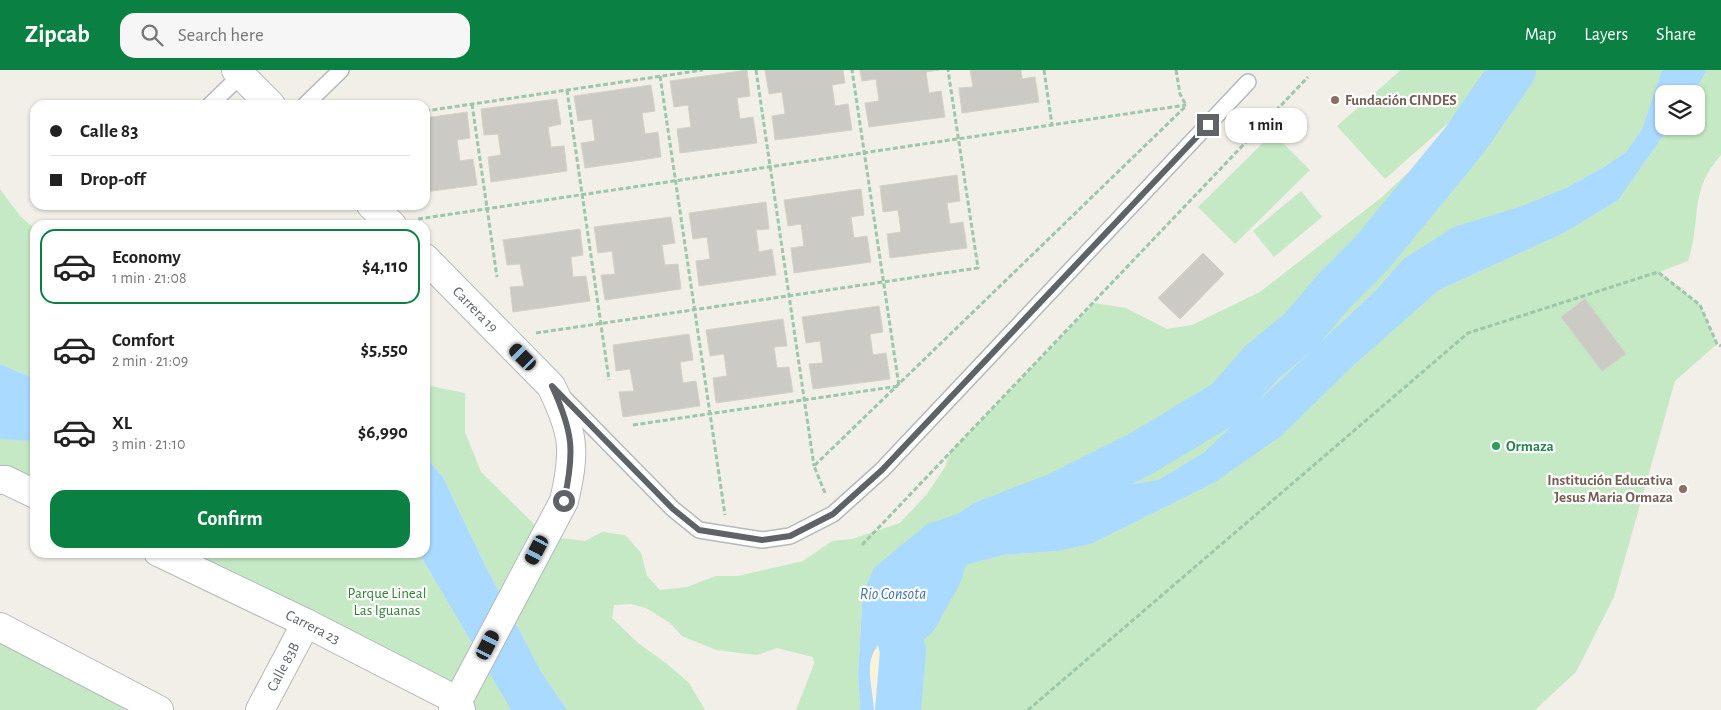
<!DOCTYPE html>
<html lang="en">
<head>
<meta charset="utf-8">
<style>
	:root { --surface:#fff; --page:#f6f6f6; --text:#222; --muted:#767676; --line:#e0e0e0; --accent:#0b8043 }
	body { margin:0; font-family:"Alegreya Sans",sans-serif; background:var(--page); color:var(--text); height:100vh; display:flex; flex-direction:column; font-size:19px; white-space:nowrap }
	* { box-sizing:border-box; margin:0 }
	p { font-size:16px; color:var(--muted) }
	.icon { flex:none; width:28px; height:28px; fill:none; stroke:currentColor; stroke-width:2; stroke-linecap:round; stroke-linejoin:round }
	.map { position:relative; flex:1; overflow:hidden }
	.panel { position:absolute; left:30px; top:150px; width:400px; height:338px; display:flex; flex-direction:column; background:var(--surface); border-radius:15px; box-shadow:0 1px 4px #0004 }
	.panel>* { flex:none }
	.top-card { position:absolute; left:30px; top:30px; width:400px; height:110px; border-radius:15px; box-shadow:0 1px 4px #0004; display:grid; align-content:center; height:110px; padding:0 20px; background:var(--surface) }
	.buttons { position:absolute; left:1655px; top:15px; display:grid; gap:10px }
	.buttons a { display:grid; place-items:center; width:50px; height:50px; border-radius:10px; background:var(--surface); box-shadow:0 1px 4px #0004; font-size:25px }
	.end { position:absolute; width:22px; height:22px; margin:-11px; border:6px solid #5f6368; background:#fff; box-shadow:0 0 0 2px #fff }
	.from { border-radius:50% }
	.bubble { position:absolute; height:35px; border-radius:15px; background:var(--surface); box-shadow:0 1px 4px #0004; font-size:16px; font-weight:700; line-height:35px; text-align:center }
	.car { position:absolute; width:15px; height:30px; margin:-15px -8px; border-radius:6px; box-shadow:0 0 4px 1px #0007; background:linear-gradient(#222 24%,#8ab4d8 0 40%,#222 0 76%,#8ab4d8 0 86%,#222 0) }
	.top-card b { display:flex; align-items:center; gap:18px; height:48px; font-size:19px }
	.top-card b+b { border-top:1px solid var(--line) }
	.top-card i { width:12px; height:12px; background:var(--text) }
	ul { padding:9px 0 0; list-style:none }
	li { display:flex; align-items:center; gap:15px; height:75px; margin:0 10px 8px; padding:0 10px; border:2px solid transparent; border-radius:15px }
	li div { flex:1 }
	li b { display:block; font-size:19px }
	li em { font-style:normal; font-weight:700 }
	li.current { border-color:var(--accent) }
	li>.icon { width:45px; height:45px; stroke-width:1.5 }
	.button { display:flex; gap:10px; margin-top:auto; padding:10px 20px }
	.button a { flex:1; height:58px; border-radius:15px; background:var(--accent); color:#fff; font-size:20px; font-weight:700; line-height:58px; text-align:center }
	header { display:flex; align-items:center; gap:30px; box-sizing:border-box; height:70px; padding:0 25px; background:var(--accent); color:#fff }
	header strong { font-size:24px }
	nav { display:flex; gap:28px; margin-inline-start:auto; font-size:18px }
	.search { width:350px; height:45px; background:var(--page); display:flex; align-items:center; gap:12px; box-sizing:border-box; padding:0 18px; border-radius:15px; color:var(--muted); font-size:19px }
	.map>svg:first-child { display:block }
</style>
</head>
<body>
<header>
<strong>Zipcab</strong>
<div class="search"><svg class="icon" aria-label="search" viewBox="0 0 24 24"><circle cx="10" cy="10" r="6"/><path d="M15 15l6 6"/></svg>Search here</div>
<nav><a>Map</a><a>Layers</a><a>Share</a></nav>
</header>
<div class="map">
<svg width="1721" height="640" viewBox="0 0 1721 640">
	<rect width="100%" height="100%" fill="#f1efe8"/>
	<g fill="#c5e8c5">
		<polygon points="1401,0 1508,0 1385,109 1337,56"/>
		<polygon points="1518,0 1662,0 1642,59 1626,82 1602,98 1566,118 1402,190 1377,219 1203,383 1158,410 1118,416 1030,435 970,440 862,535 858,604 860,640 796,640 814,594 813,587 777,578 757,585 716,580 682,566 670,553 646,538 631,534 614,535 612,548 638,573 666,593 689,613 705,640 567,640 542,603 485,495 443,407 425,386 425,315 465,323 465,362 481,402 546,466 585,471 602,462 625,465 641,483 647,506 660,520 687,517 716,506 738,506 803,491 832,471 852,469 900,453 927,424 945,397 950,383 1094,233 1126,238 1167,259 1192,255 1260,222 1382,127"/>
		<path d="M1707 0H1721V85C1688 121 1702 150 1688 191L1659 202 1700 235 1717 274 1675 311 1614 527 1576 602 1535 640H911C910 595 902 526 947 500L1003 485 1058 481 1091 474 1214 413 1439 220 1564 163 1617 130 1670 56H1696V24H1693Z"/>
		<polygon points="1273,63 1310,100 1235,174 1198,137"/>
		<polygon points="0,119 20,146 35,159 35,309 0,294"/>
		<polygon points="1301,121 1322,147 1274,187 1253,161"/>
		<polygon points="0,329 35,346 35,424 0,410"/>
		<polygon points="158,483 419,483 511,640 461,640"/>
		<polygon points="0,557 159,640 0,640"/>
	</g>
	<path fill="#fbf3d9" d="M898 560C910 577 898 618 898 640H874C871 602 859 581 898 560Z"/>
	<g fill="#aadaff">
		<path d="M1662 0H1707L1693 24H1664V56H1670L1618 130 1564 163 1439 220 1356 293 1281 366 1214 413 1091 474 1058 481 1003 485 948 500C902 526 910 595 911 640H898L903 567 898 560C859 581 871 603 874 640H860L858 604 862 535 866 516 874 498 927 454 970 440 1030 435 1118 416 1158 410 1203 383 1377 219 1402 190 1454 157 1522 136 1566 118 1602 98 1626 82 1642 59Z"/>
		<polygon points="0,294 35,309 35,346 0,329"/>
		<polygon points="425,386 443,407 485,495 542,603 567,640 511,640 419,483 425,482"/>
	</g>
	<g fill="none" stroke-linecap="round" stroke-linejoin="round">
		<g stroke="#aadaff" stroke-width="46">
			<polyline points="0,346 35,348"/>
			<polyline points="898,640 903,581 898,560 915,547 939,504 947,479 986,453 1056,426 1144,382 1227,332 1262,292 1301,260 1334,221 1371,184 1464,71 1513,0"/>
		</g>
	</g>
	<g fill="#cccac5" stroke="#d6d1c6">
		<polygon points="747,0 750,26 737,28 740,49 753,47 757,73 680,83 677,59 691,57 688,35 674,37 670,11"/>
		<polygon points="765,0 843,0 845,13 832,15 835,36 848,34 852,60 775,70 772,46 785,44 782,22 769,24"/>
		<polygon points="860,0 939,0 926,2 929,23 941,21 945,47 869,57 865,33 879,31 876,9 862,11"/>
		<polygon points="970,0 1021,0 1022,9 1035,7 1039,32 962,43 959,18 973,17"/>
		<polygon points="651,15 655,41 642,43 645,64 658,62 661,87 585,98 581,73 595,71 592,49 578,51 574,26"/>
		<polygon points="557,29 561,54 548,57 551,77 564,76 567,101 491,112 488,87 501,85 498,64 484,65 481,39"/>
		<polygon points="467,42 470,68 457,70 460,91 473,89 477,115 425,122 425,48"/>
		<polygon points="957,105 960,131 947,133 950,154 963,152 967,178 890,188 887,164 901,162 898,140 883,142 880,116"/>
		<polygon points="861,119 864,145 851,147 854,168 867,166 871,192 794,203 791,178 804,176 801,154 788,156 784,130"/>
		<polygon points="766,132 769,159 756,160 759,182 772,179 776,205 699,216 696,191 710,189 707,167 693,169 689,143"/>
		<polygon points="671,147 675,173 662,175 665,195 678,194 681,219 605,230 601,205 615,204 612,181 598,183 594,157"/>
		<polygon points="580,159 583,185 571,187 573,207 586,206 590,231 513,242 510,217 524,216 520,194 507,195 503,170"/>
		<polygon points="1203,183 1224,204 1180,249 1158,228"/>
		<polygon points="1585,229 1626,284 1602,301 1561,247"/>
		<polygon points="879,236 883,262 870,264 873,285 886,283 890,309 813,319 809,294 823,293 820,271 806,273 802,247"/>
		<polygon points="783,249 787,276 774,277 777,298 789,297 793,322 716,333 713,308 727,306 724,284 710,286 706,260"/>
		<polygon points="689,264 693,290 680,292 683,313 696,311 700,336 623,347 619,322 634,321 630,299 616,301 613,275"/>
	</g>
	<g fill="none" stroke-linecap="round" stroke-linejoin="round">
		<g stroke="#b5b8bc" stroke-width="18">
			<g id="service">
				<polyline points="210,35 241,5"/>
				<polyline points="305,35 341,0"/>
				<polyline points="564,328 673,439 699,460 762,470 790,466 833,444 882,400 1248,12"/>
			</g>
		</g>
		<g stroke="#b5b8bc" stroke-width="30">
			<g id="minor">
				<polyline points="0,410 6,410 35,424"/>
				<path id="s1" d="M158 482 306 553 458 631 461 640"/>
				<polyline points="0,557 159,640"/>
				<path id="s2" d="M260 640 306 553"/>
			</g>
		</g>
		<g stroke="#b5b8bc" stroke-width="30">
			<g id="tertiary">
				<polyline points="236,0 271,35"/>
				<polyline points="371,135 392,155"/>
				<path id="s3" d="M425 188 551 316C574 363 576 380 564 431L453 640"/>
			</g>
		</g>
		<g stroke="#9cc7a9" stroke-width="3" stroke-dasharray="5 2.5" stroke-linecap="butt">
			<polyline points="756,0 814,396"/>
			<polyline points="1044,0 1052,55"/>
			<polyline points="1176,0 1180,24 1186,35"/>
			<polyline points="660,6 725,445"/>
			<polyline points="567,20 609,310"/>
			<polyline points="472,34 497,207"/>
			<polyline points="425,41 703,0"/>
			<polyline points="418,149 1186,35"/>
			<polyline points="536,263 978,198 948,0"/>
			<polyline points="633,355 899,316 852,0"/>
			<polyline points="825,423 814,396 1186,36"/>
			<polyline points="862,475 1308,7"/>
			<polyline points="1028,640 1468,263 1658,202 1700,235 1717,274 1721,276"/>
		</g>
		<use href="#service" stroke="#fff" stroke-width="15"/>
		<use href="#minor" stroke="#fff" stroke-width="28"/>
		<use href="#tertiary" stroke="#fff" stroke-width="28"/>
	</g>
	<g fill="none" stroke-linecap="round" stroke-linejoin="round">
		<path stroke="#5f6368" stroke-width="6" d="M564 431C575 381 573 362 552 316L673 439 699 460 762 470 790 466 833 444 882 400 1208 55"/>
	</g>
	<g fill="#8d6e63" stroke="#fff" stroke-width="2">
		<circle cx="1335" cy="30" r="5"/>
		<circle cx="1683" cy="419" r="5"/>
	</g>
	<circle fill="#2e9e5b" stroke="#fff" stroke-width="2" cx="1496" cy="376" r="5"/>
	<g text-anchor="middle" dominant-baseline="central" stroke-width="4.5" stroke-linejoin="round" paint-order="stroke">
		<g font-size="15" font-weight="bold" fill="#785e54" stroke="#fff" text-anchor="start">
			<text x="1345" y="30">Fundación CINDES</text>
			<text x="1673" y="410" text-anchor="end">Institución Educativa<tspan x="1673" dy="17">Jesus Maria Ormaza</tspan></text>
		</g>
		<g font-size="15" fill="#5f6368" stroke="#fff">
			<text stroke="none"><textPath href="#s3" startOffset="72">Carrera 19</textPath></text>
			<text stroke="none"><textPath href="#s1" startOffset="172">Carrera 23</textPath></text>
			<text stroke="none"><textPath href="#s2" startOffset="49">Calle 83B</textPath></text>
		</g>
		<g font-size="15" font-weight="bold" fill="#27864d" stroke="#fff" text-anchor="start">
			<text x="1506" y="376">Ormaza</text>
		</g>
		<g font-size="15" fill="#348238" stroke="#fff">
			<text x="387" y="523">Parque Lineal<tspan x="387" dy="17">Las Iguanas</tspan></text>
		</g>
		<g font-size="16" font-style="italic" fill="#4174aa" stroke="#fff">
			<text x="893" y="524">Rio Consota</text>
		</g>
	</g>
</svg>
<div class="buttons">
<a><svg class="icon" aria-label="layers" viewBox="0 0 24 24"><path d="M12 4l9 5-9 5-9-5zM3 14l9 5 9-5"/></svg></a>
</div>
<i class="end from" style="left:564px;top:431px"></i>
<i class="end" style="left:1208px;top:55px"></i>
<div class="bubble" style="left:1225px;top:38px;width:82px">1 min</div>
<i class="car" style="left:523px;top:287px;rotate:315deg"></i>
<i class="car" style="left:537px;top:480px;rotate:208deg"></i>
<i class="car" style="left:488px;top:575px;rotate:27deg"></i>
<div class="top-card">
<b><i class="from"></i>Calle 83</b>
<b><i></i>Drop-off</b>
</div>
<section class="panel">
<ul>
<li class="current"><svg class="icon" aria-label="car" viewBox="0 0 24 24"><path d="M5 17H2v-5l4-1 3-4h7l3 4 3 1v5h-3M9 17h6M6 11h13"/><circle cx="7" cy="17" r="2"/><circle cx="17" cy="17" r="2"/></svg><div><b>Economy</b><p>1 min · 21:08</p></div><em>$4,110</em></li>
<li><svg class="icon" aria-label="car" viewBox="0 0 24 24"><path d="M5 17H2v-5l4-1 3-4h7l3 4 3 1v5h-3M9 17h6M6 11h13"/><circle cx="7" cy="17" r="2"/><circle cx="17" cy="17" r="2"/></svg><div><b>Comfort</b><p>2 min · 21:09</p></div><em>$5,550</em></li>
<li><svg class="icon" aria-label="car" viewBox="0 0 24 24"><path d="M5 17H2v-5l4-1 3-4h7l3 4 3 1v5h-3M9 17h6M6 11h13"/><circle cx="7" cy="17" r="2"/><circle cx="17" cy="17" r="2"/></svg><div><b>XL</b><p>3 min · 21:10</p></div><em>$6,990</em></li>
</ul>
<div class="button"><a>Confirm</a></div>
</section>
</div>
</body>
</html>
